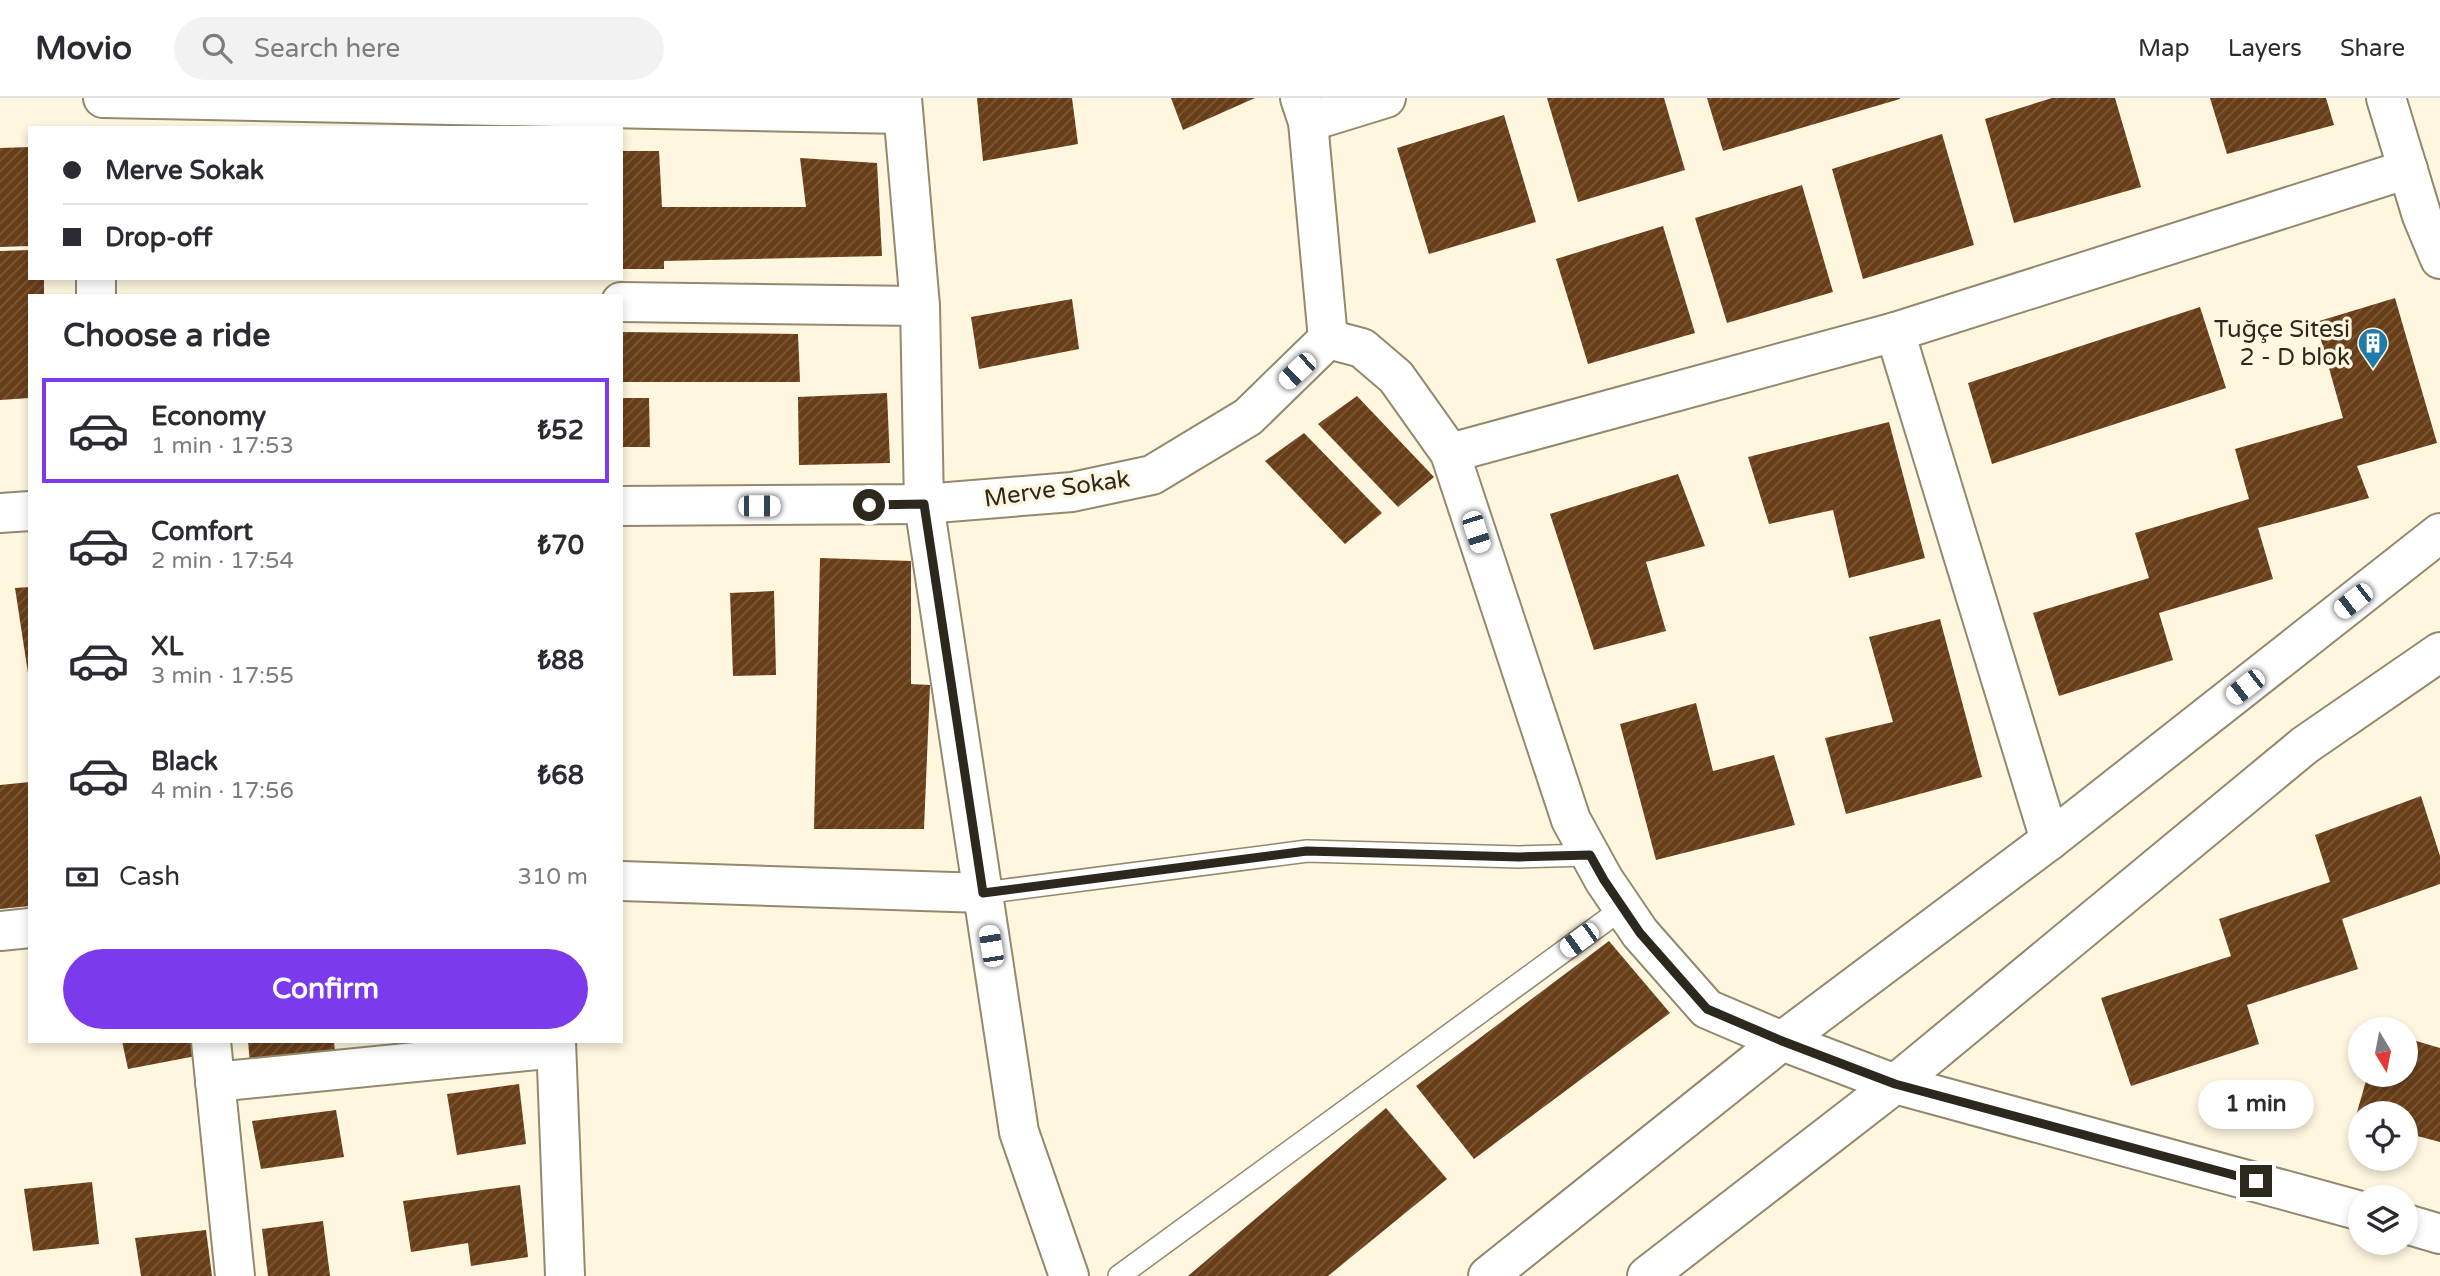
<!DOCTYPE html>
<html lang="en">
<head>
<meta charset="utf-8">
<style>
	:root { --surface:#fff; --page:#f2f2f3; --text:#2b2b33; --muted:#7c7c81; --line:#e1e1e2; --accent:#7c3aed }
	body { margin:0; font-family:"Varela Round",sans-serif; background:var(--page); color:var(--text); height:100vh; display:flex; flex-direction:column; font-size:26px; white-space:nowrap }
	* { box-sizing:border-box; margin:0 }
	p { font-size:23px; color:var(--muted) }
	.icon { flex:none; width:38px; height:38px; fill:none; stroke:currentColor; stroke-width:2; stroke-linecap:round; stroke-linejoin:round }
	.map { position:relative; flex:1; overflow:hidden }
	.sheet { position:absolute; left:28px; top:196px; width:595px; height:749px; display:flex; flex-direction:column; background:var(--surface); border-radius:0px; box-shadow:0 4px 10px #0003 }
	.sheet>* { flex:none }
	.hud { position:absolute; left:28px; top:28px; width:595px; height:154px; border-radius:0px; box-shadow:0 4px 10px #0003; display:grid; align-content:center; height:154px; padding:0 35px; background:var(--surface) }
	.needle { width:46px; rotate:170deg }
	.tools { position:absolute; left:2348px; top:919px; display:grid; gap:14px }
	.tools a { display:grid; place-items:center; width:70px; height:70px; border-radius:50%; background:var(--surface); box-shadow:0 4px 10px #0003; font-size:35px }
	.end { position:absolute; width:32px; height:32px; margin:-16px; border:9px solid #2c281d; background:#fff; box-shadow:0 0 0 4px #fff }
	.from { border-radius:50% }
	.bubble { position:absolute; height:49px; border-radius:24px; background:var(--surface); box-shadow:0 4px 10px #0003; font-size:23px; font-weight:800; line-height:49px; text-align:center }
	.car { position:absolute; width:21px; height:42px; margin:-21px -10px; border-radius:9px; box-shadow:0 0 5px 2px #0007; background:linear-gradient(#fff 24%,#345 0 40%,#fff 0 76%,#345 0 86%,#fff 0) }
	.hud b { display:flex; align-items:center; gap:24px; height:66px; font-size:26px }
	.hud b+b { border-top:2px solid var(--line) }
	.hud i { width:18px; height:18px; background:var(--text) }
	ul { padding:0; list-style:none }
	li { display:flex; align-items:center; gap:21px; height:105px; margin:0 14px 10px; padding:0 21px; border:4px solid transparent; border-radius:0px }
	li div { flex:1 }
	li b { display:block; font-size:26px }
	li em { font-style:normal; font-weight:800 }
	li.active { border-color:var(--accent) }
	li>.icon { width:63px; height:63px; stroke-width:1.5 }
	h2 { padding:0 35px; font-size:32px; line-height:84px }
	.pay { display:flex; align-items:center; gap:18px; height:77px; padding:0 35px; font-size:26px }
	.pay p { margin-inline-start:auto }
	.button { display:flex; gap:14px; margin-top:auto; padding:14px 35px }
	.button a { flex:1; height:80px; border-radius:42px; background:var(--accent); color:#fff; font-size:28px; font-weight:800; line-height:80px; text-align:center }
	header { display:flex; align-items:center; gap:42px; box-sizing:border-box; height:98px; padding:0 35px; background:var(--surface); border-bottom:2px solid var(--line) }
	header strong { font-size:33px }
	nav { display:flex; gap:38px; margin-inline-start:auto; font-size:24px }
	.search { width:490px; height:63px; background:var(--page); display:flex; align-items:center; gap:18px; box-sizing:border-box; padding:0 24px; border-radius:38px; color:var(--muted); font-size:26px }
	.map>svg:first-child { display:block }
</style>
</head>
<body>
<header>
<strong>Movio</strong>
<div class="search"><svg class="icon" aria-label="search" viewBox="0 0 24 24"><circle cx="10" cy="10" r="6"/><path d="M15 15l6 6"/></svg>Search here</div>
<nav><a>Map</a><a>Layers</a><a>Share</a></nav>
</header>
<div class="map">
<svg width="2440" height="1178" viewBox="0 0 2440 1178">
	<defs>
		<pattern id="building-hatch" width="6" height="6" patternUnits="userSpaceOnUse" patternTransform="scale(1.75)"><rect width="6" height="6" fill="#683e19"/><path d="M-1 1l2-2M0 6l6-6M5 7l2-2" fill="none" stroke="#7a5839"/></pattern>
	</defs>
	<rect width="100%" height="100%" fill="#fef6df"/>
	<g fill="url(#building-hatch)">
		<polygon points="977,0 1072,0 1078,46 983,63"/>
		<polygon points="1171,0 1255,0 1183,32"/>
		<polygon points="1547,0 1664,0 1685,72 1578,104"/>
		<polygon points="1707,0 1900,0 1900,1 1723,53"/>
		<polygon points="2052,0 2115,0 2141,89 2014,125 1985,21"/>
		<polygon points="2210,0 2326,0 2334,27 2227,56"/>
		<polygon points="1504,17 1536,124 1429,156 1397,50"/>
		<polygon points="1942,36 1974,147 1863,181 1832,71"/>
		<polygon points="30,49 30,148 0,149 0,50"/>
		<polygon points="621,53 659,53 662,109 806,109 800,60 877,65 882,158 664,163 664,171 621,171"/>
		<polygon points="1802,87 1833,194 1727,225 1695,120"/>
		<polygon points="1663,128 1695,235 1588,266 1556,161"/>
		<polygon points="30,152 30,180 44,180 44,198 30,198 30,300 0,302 0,153"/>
		<polygon points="2395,200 2437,345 2357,368 2369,400 2258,430 2273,481 2159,515 2173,562 2059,598 2033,515 2149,480 2135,435 2249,401 2235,351 2343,320 2316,224"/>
		<polygon points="1072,201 1079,251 979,271 971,219"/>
		<polygon points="2200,209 2226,290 1992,366 1968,285"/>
		<polygon points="621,234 798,236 800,284 621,284"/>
		<polygon points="887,295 890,365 799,367 798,299"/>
		<polygon points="1357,298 1434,379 1398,409 1318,326"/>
		<polygon points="621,300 649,300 650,349 621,349"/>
		<polygon points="1889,324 1925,460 1849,480 1833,412 1769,426 1748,359"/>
		<polygon points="1304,335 1382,415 1345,446 1265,363"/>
		<polygon points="1678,376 1705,448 1646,464 1666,533 1594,552 1550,416"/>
		<polygon points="820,460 911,463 911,586 930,587 924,731 814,731"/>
		<polygon points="30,489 30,575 28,575 15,490"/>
		<polygon points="774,493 776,577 733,578 730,495"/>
		<polygon points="1940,521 1982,679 1846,716 1825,640 1893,624 1869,539"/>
		<polygon points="1696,605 1713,673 1774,657 1795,727 1656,762 1620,626"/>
		<polygon points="30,684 30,808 0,811 0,687"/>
		<polygon points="2421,698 2440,758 2440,786 2342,821 2358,871 2247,907 2259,946 2131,988 2101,900 2231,858 2219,821 2330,784 2315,737"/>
		<polygon points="1609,843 1670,915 1474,1061 1416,988"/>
		<polygon points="2406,940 2440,950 2440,1044 2406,1035 2406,1015 2361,1015 2361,1022 2355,1021 2368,976 2406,976"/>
		<polygon points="122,943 194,943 196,958 128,971"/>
		<polygon points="248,943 334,943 335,955 250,966"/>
		<polygon points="519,986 526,1046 457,1057 447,996"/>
		<polygon points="1386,1010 1447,1081 1328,1178 1188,1178"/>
		<polygon points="336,1012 344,1059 261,1071 252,1023"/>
		<polygon points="92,1084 99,1146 33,1153 24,1091"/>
		<polygon points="520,1087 528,1159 471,1168 468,1145 411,1154 403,1103"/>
		<polygon points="323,1123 330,1178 268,1178 262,1131"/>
		<polygon points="206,1132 212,1178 141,1178 135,1140"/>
	</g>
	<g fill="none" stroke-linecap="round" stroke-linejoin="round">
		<g stroke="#92896e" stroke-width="24">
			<g id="service">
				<polyline points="983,795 1307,753 1519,759 1590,757"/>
				<polyline points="1119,1178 1623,810"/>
			</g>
		</g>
		<g stroke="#92896e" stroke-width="42">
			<g id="minor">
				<polyline points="103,0 903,16"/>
				<polyline points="902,0 920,208 924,406 1019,1034 1069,1178"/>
				<polyline points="2386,0 2422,118 2440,161"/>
				<polyline points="1308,24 1386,0"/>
				<polyline points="96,198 96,180"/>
				<polyline points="621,204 920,208"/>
				<polyline points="1895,234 2050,742"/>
				<polyline points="1328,241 1362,250 1396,279 1450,355 1571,722 1604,782 1640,835 1707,911 1782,943 1895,986 2361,1113"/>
				<polyline points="1450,355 1895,234 2408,71"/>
				<polyline points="621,408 924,406 1072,394 1152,377 1248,319 1328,241 1308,24 1300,0"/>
				<polyline points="0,415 30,413"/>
				<polyline points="621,783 983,795"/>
				<polyline points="0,833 30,830"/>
				<polyline points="211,943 235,1178"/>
				<polyline points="556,943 565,1178"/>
				<polyline points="215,984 556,950"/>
				<polyline points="2406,1126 2440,1136"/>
			</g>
		</g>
		<g stroke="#92896e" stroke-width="42">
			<g id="secondary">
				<polyline points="1488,1178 1782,943 2050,742 2440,435"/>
				<polyline points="1647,1178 1895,986 2305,647 2440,554"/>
			</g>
		</g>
		<use href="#service" stroke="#fff" stroke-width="21"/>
		<use href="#minor" stroke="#fff" stroke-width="38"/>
		<use href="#secondary" stroke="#fff" stroke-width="38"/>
	</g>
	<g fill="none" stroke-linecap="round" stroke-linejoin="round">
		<polyline stroke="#2c281d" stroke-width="9" points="869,407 924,406 983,795 1307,753 1519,759 1590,757 1604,782 1640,835 1707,911 1782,943 1895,986 2256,1083"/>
	</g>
	<defs>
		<g id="building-pin" transform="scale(1.575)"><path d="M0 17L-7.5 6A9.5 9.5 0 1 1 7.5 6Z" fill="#1d7ca9" stroke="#fef6df"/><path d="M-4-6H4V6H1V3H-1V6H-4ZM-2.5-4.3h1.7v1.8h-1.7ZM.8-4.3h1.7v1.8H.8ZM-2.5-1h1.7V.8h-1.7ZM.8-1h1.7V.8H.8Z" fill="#fff"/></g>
	</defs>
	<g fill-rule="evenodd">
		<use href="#building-pin" x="2373" y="245"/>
	</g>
	<g text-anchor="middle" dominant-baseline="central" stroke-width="7" stroke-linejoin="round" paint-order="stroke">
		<g font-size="24" fill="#2c281d" stroke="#fef6df" text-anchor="end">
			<text x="2350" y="231">Tuğçe Sitesi<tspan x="2350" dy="28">2 - D blok</tspan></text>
		</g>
		<g font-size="24" fill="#2c281d" stroke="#fef6df">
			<text transform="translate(1057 391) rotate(-8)">Merve Sokak</text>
		</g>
	</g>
</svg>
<div class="tools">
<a><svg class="needle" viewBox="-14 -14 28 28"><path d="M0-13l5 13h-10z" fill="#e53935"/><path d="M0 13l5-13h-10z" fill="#7c7c81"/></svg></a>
<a><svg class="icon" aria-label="locate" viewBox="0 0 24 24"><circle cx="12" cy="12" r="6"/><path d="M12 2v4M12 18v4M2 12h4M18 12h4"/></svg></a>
<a><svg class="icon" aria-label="layers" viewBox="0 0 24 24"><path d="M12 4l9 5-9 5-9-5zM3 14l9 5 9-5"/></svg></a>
</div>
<i class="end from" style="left:869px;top:407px"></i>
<i class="end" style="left:2256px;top:1083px"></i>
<div class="bubble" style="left:2198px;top:982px;width:116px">1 min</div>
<i class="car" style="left:1297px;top:273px;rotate:227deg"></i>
<i class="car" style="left:759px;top:408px;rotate:90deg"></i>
<i class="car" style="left:1476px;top:434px;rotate:162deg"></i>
<i class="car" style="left:2353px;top:503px;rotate:232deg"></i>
<i class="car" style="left:2245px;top:589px;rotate:232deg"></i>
<i class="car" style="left:1579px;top:842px;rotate:234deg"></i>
<i class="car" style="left:991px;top:848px;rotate:351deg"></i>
<div class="hud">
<b><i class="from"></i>Merve Sokak</b>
<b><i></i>Drop-off</b>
</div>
<section class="sheet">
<h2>Choose a ride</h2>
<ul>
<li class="active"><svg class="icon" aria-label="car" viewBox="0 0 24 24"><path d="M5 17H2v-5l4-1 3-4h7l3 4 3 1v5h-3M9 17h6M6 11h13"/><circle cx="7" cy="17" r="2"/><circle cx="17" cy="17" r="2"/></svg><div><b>Economy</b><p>1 min · 17:53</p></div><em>₺52</em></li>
<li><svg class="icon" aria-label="car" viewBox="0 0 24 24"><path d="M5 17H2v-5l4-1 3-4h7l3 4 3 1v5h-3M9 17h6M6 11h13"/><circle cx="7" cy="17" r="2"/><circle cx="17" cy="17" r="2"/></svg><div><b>Comfort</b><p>2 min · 17:54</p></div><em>₺70</em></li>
<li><svg class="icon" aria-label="car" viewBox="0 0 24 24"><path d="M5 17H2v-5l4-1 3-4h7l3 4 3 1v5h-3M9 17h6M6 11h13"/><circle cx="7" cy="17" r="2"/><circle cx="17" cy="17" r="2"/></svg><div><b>XL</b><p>3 min · 17:55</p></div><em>₺88</em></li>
<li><svg class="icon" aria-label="car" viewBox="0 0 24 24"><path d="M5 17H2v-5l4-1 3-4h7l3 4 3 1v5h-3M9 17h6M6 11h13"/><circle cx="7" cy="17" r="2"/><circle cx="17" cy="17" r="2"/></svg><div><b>Black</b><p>4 min · 17:56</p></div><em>₺68</em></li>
</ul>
<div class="pay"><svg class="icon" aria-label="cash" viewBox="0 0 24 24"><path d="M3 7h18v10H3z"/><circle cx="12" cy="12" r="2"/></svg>Cash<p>310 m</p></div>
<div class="button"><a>Confirm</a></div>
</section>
</div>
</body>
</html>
